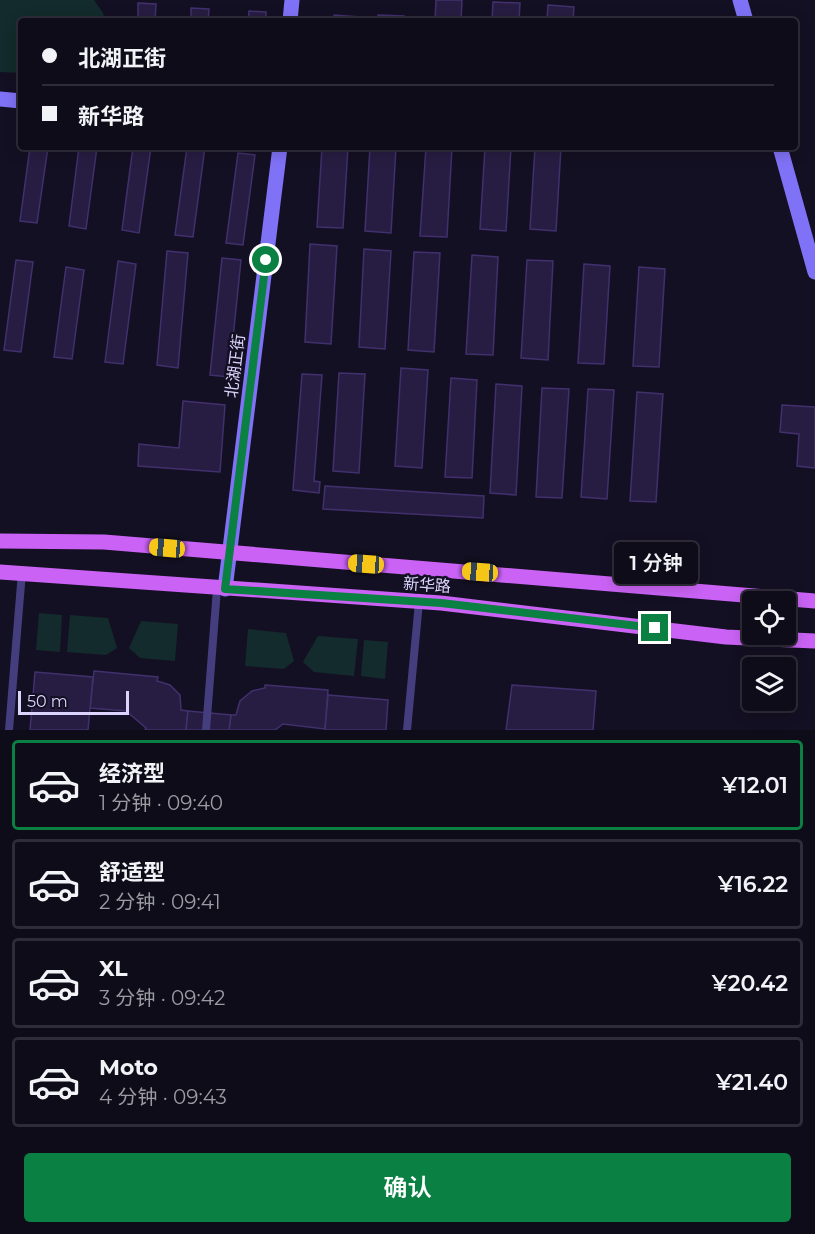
<!DOCTYPE html>
<html lang="zh">
<head>
<meta charset="utf-8">
<style>
	:root { --surface:#0f0c1a; --page:#181523; --text:#f1f3f6; --muted:#9b9ba2; --line:#2f2c39; --accent:#0b8043 }
	body { margin:0; font-family:Montserrat,"Noto Sans SC",sans-serif; background:var(--page); color:var(--text); height:100vh; display:flex; flex-direction:column; font-size:22px; white-space:nowrap }
	* { box-sizing:border-box; margin:0 }
	p { font-size:20px; color:var(--muted) }
	.icon { flex:none; width:33px; height:33px; fill:none; stroke:currentColor; stroke-width:2; stroke-linecap:round; stroke-linejoin:round }
	.map { position:relative; height:730px; overflow:hidden }
	.drawer { display:flex; flex-direction:column; background:var(--surface); flex:1 }
	.drawer>* { flex:none }
	.guide { position:absolute; left:18px; top:18px; width:780px; height:132px; border-radius:6px; box-shadow:0 3px 15px #0003,0 0 0 2px var(--line); display:grid; align-content:center; height:132px; padding:0 24px; background:var(--surface) }
	.buttons { position:absolute; left:742px; top:591px; display:grid; gap:12px }
	.buttons a { display:grid; place-items:center; width:54px; height:54px; border-radius:6px; background:var(--surface); box-shadow:0 3px 15px #0003,0 0 0 2px var(--line); font-size:30px }
	.scale { position:absolute; left:18px; bottom:15px; width:111px; box-sizing:border-box; padding-left:6px; border:3px solid #dcd4fc; border-top:0; font-size:16px; line-height:21px; white-space:nowrap; color:#dcd4fc; -webkit-text-stroke:4px #141023; paint-order:stroke }
	.end { position:absolute; width:27px; height:27px; margin:-14px; border:8px solid #0b8043; background:#fff; box-shadow:0 0 0 3px #fff }
	.from { border-radius:50% }
	.bubble { position:absolute; height:42px; border-radius:6px; background:var(--surface); box-shadow:0 3px 15px #0003,0 0 0 2px var(--line); font-size:20px; font-weight:600; line-height:42px; text-align:center }
	.car { position:absolute; width:18px; height:36px; margin:-18px -9px; border-radius:8px; box-shadow:0 0 4px 2px #0007; background:linear-gradient(#f5c518 24%,#345 0 40%,#f5c518 0 76%,#345 0 86%,#f5c518 0) }
	.guide b { display:flex; align-items:center; gap:21px; height:57px; font-size:22px }
	.guide b+b { border-top:2px solid var(--line) }
	.guide i { width:15px; height:15px; background:var(--text) }
	ul { padding:10px 0 0; list-style:none }
	li { display:flex; align-items:center; gap:18px; height:90px; margin:0 12px 9px; padding:0 12px; border:3px solid var(--line); border-radius:6px }
	li div { flex:1 }
	li b { display:block; font-size:22px }
	li em { font-style:normal; font-weight:600 }
	li.on { border-color:var(--accent) }
	li>.icon { width:54px; height:54px; stroke-width:1.5 }
	.cta { display:flex; gap:12px; margin-top:auto; padding:12px 24px }
	.cta a { flex:1; height:69px; border-radius:6px; background:var(--accent); color:#fff; font-size:24px; font-weight:600; line-height:69px; text-align:center }
	.map>svg:first-child { display:block }
</style>
</head>
<body>
<div class="map">
<svg width="815" height="730" viewBox="0 0 815 730">
	<rect width="100%" height="100%" fill="#141023"/>
	<g fill="#132b2c">
		<polygon points="0,0 94,0 103,13 105,21 21,21 21,73 0,72"/>
		<polygon points="39,613 62,615 60,652 36,650"/>
		<polygon points="70,615 108,618 117,648 106,655 67,652"/>
		<polygon points="141,621 178,624 175,661 140,658 129,648"/>
		<polygon points="248,629 286,633 294,661 284,669 245,666"/>
		<polygon points="318,636 358,639 354,676 314,672 303,662"/>
		<polygon points="364,640 388,642 385,679 361,676"/>
	</g>
	<g fill="#271d42" stroke="#41306d" stroke-width="1.5">
		<polygon points="436,0 462,0 461,21 435,21"/>
		<polygon points="493,2 520,3 519,21 492,21"/>
		<polygon points="138,3 156,4 155,21 138,21"/>
		<polygon points="548,5 574,7 573,21 547,21"/>
		<polygon points="191,8 209,9 208,21 191,21"/>
		<polygon points="249,11 266,12 266,21 248,21"/>
		<polygon points="334,15 360,17 360,21 333,21"/>
		<polygon points="378,15 404,16 404,21 378,21"/>
		<polygon points="30,147 48,147 37,223 20,221"/>
		<polygon points="79,147 97,147 86,229 69,226"/>
		<polygon points="133,147 151,147 139,233 122,230"/>
		<polygon points="187,147 205,147 193,237 175,235"/>
		<polygon points="322,147 348,147 343,228 317,227"/>
		<polygon points="370,147 396,147 391,233 365,231"/>
		<polygon points="426,147 452,147 447,237 420,236"/>
		<polygon points="485,147 511,147 506,231 480,229"/>
		<polygon points="535,147 561,147 556,231 530,229"/>
		<polygon points="238,153 255,155 243,245 226,243"/>
		<polygon points="310,244 337,246 331,344 305,342"/>
		<polygon points="364,249 391,251 385,349 359,347"/>
		<polygon points="167,251 188,253 178,368 157,365"/>
		<polygon points="414,252 440,253 434,352 408,350"/>
		<polygon points="472,255 498,257 493,355 466,354"/>
		<polygon points="222,258 241,260 229,377 210,375"/>
		<polygon points="16,260 33,262 21,352 4,350"/>
		<polygon points="527,260 553,261 548,360 521,358"/>
		<polygon points="118,261 136,264 123,364 105,362"/>
		<polygon points="584,264 610,266 604,364 578,363"/>
		<polygon points="66,267 84,270 72,359 54,357"/>
		<polygon points="639,267 665,269 659,367 633,366"/>
		<polygon points="401,368 428,370 422,468 395,466"/>
		<polygon points="339,373 365,374 359,473 333,471"/>
		<polygon points="302,374 322,375 314,481 320,482 319,493 293,490"/>
		<polygon points="451,378 477,380 472,478 445,477"/>
		<polygon points="496,384 522,386 516,495 490,493"/>
		<polygon points="542,388 569,389 562,498 536,497"/>
		<polygon points="588,389 614,390 607,499 581,497"/>
		<polygon points="637,392 663,394 656,502 630,501"/>
		<polygon points="183,401 225,405 220,472 138,466 139,444 179,448"/>
		<polygon points="782,405 815,407 815,468 797,466 799,434 780,432"/>
		<polygon points="325,486 484,496 483,518 323,509"/>
		<polygon points="94,671 158,677 157,681 170,685 180,695 181,710 188,711 186,730 145,730 146,728 126,711 90,708"/>
		<polygon points="35,672 93,677 88,730 30,730"/>
		<polygon points="265,685 328,690 325,729 283,724 275,730 229,730 231,715 236,715 240,701 252,691 265,688"/>
		<polygon points="512,685 596,691 593,730 506,730"/>
		<polygon points="328,695 388,700 386,730 325,730"/>
		<polygon points="188,711 231,715 229,730 186,730"/>
	</g>
	<g fill="none" stroke-linecap="round" stroke-linejoin="round">
		<g stroke="#453e7e" stroke-width="8">
			<polyline points="9,730 22,572"/>
			<polyline points="206,730 217,589"/>
			<polyline points="407,730 419,602"/>
		</g>
		<g stroke="#8072f6" stroke-width="15">
			<polyline points="740,0 746,21"/>
			<polyline points="290,21 292,0"/>
			<polyline points="0,99 21,101"/>
			<polyline points="780,147 815,272"/>
			<polyline points="225,589 280,147"/>
		</g>
		<g stroke="#ca63f5" stroke-width="15">
			<polyline points="0,541 104,542 815,601"/>
			<polyline points="0,572 441,603 726,637 815,641"/>
		</g>
	</g>
	<g fill="none" stroke-linecap="round" stroke-linejoin="round">
		<polyline stroke="#0b8043" stroke-width="8" points="266,260 225,589 441,603 655,628"/>
	</g>
	<g text-anchor="middle" dominant-baseline="central" stroke-width="5" stroke-linejoin="round" paint-order="stroke">
		<g font-size="16" fill="#dcd4fc" stroke="#141023">
			<text transform="translate(235 366) rotate(-83)">北湖正街</text>
			<text transform="translate(427 585) rotate(4)">新华路</text>
		</g>
	</g>
</svg>
<div class="buttons">
<a><svg class="icon" aria-label="locate" viewBox="0 0 24 24"><circle cx="12" cy="12" r="6"/><path d="M12 2v4M12 18v4M2 12h4M18 12h4"/></svg></a>
<a><svg class="icon" aria-label="layers" viewBox="0 0 24 24"><path d="M12 4l9 5-9 5-9-5zM3 14l9 5 9-5"/></svg></a>
</div>
<div class="scale">50 m</div>
<i class="end from" style="left:266px;top:260px"></i>
<i class="end" style="left:655px;top:628px"></i>
<div class="bubble" style="left:614px;top:542px;width:84px">1 分钟</div>
<i class="car" style="left:167px;top:548px;rotate:275deg"></i>
<i class="car" style="left:366px;top:564px;rotate:274deg"></i>
<i class="car" style="left:480px;top:572px;rotate:274deg"></i>
<div class="guide">
<b><i class="from"></i>北湖正街</b>
<b><i></i>新华路</b>
</div>
</div>
<section class="drawer">
<ul>
<li class="on"><svg class="icon" aria-label="car" viewBox="0 0 24 24"><path d="M5 17H2v-5l4-1 3-4h7l3 4 3 1v5h-3M9 17h6M6 11h13"/><circle cx="7" cy="17" r="2"/><circle cx="17" cy="17" r="2"/></svg><div><b>经济型</b><p>1 分钟 · 09:40</p></div><em>¥12.01</em></li>
<li><svg class="icon" aria-label="car" viewBox="0 0 24 24"><path d="M5 17H2v-5l4-1 3-4h7l3 4 3 1v5h-3M9 17h6M6 11h13"/><circle cx="7" cy="17" r="2"/><circle cx="17" cy="17" r="2"/></svg><div><b>舒适型</b><p>2 分钟 · 09:41</p></div><em>¥16.22</em></li>
<li><svg class="icon" aria-label="car" viewBox="0 0 24 24"><path d="M5 17H2v-5l4-1 3-4h7l3 4 3 1v5h-3M9 17h6M6 11h13"/><circle cx="7" cy="17" r="2"/><circle cx="17" cy="17" r="2"/></svg><div><b>XL</b><p>3 分钟 · 09:42</p></div><em>¥20.42</em></li>
<li><svg class="icon" aria-label="car" viewBox="0 0 24 24"><path d="M5 17H2v-5l4-1 3-4h7l3 4 3 1v5h-3M9 17h6M6 11h13"/><circle cx="7" cy="17" r="2"/><circle cx="17" cy="17" r="2"/></svg><div><b>Moto</b><p>4 分钟 · 09:43</p></div><em>¥21.40</em></li>
</ul>
<div class="cta"><a>确认</a></div>
</section>
</body>
</html>
